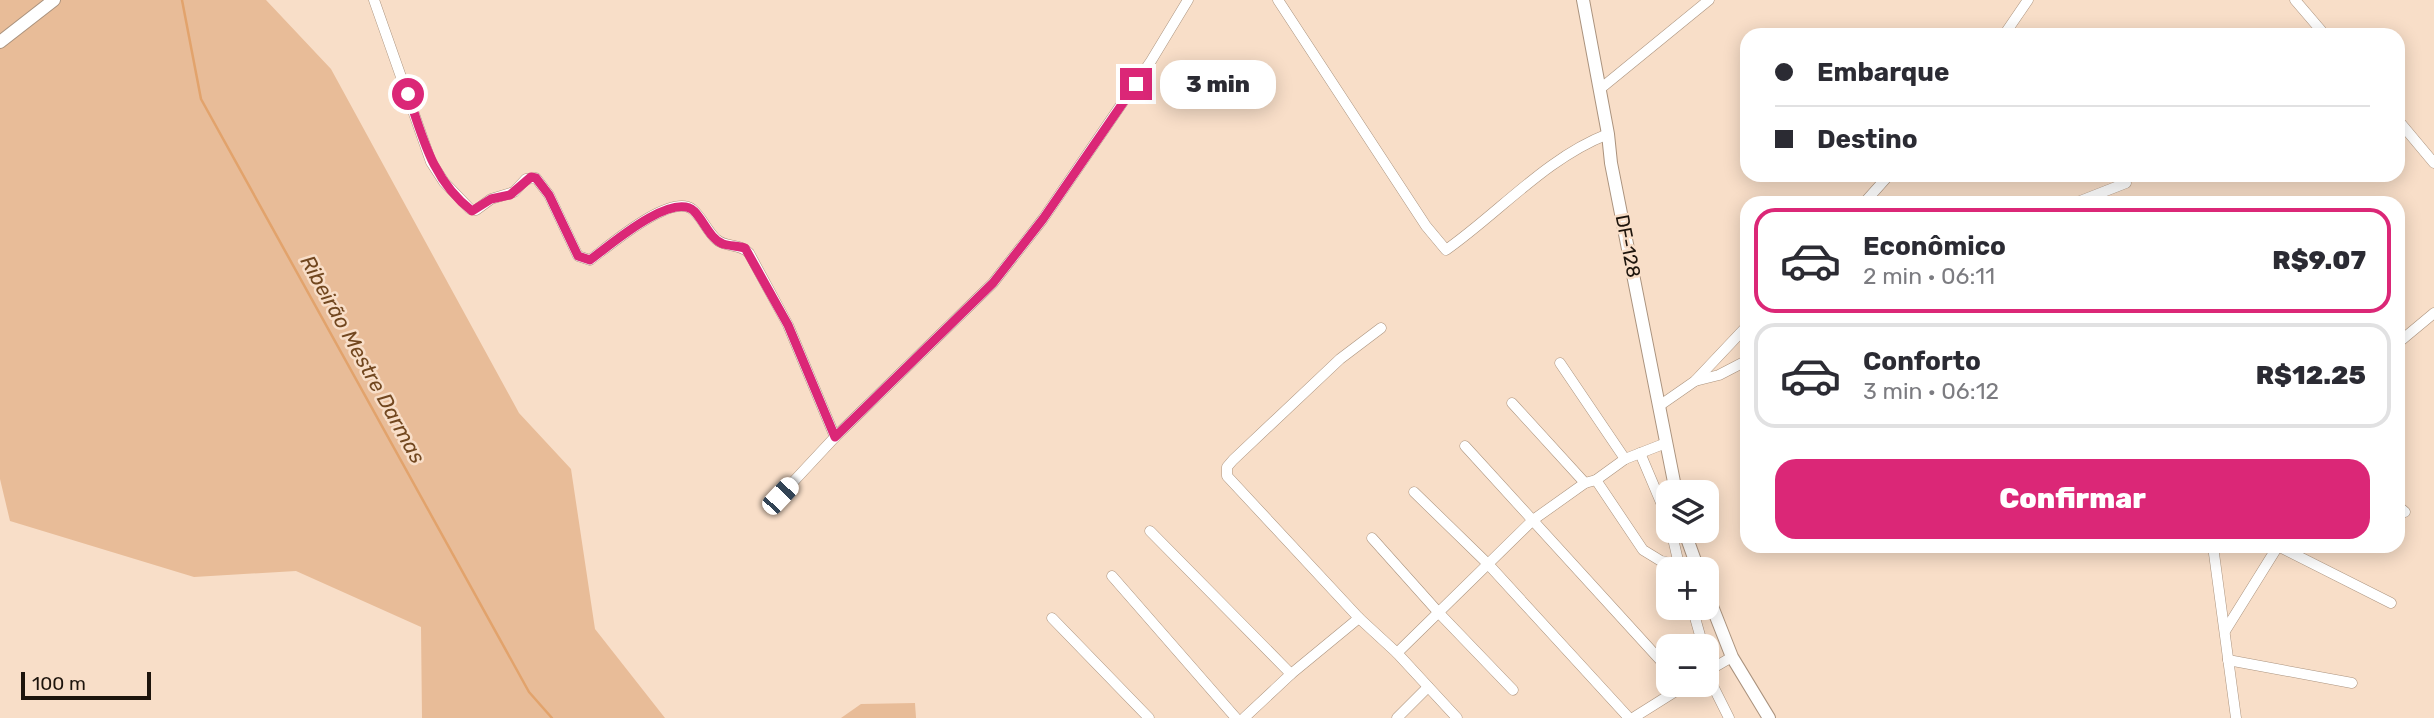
<!DOCTYPE html>
<html lang="pt">
<head>
<meta charset="utf-8">
<style>
	:root { --surface:#fff; --page:#f7f7f7; --text:#2b2b33; --muted:#7c7c81; --line:#e1e1e2; --accent:#db2777 }
	body { margin:0; font-family:Rubik,sans-serif; background:var(--page); color:var(--text); height:100vh; display:flex; flex-direction:column; font-size:26px; white-space:nowrap }
	* { box-sizing:border-box; margin:0 }
	p { font-size:23px; color:var(--muted) }
	.icon { flex:none; width:38px; height:38px; fill:none; stroke:currentColor; stroke-width:2; stroke-linecap:round; stroke-linejoin:round }
	.map { position:relative; flex:1; overflow:hidden }
	.panel { position:absolute; left:1740px; top:196px; width:665px; height:357px; display:flex; flex-direction:column; background:var(--surface); border-radius:21px; box-shadow:0 4px 18px #0003 }
	.panel>* { flex:none }
	.top-card { position:absolute; left:1740px; top:28px; width:665px; height:154px; border-radius:21px; box-shadow:0 4px 18px #0003; display:grid; align-content:center; height:154px; padding:0 35px; background:var(--surface) }
	.buttons { position:absolute; left:1656px; top:480px; display:grid; gap:14px }
	.buttons a { display:grid; place-items:center; width:63px; height:63px; border-radius:14px; background:var(--surface); box-shadow:0 4px 18px #0003; font-size:35px }
	.scale { position:absolute; left:21px; bottom:18px; width:130px; box-sizing:border-box; padding-left:7px; border:4px solid #1d140c; border-top:0; font-size:19px; line-height:24px; white-space:nowrap; color:#1d140c; -webkit-text-stroke:5px #f8dec8; paint-order:stroke }
	.end { position:absolute; width:32px; height:32px; margin:-16px; border:9px solid #db2777; background:#fff; box-shadow:0 0 0 4px #fff }
	.from { border-radius:50% }
	.bubble { position:absolute; height:49px; border-radius:21px; background:var(--surface); box-shadow:0 4px 18px #0003; font-size:23px; font-weight:800; line-height:49px; text-align:center }
	.car { position:absolute; width:21px; height:42px; margin:-21px -10px; border-radius:9px; box-shadow:0 0 5px 2px #0007; background:linear-gradient(#fff 24%,#345 0 40%,#fff 0 76%,#345 0 86%,#fff 0) }
	.top-card b { display:flex; align-items:center; gap:24px; height:66px; font-size:26px }
	.top-card b+b { border-top:2px solid var(--line) }
	.top-card i { width:18px; height:18px; background:var(--text) }
	ul { padding:12px 0 0; list-style:none }
	li { display:flex; align-items:center; gap:21px; height:105px; margin:0 14px 10px; padding:0 21px; border:4px solid var(--line); border-radius:21px }
	li div { flex:1 }
	li b { display:block; font-size:26px }
	li em { font-style:normal; font-weight:800 }
	li.active { border-color:var(--accent) }
	li>.icon { width:63px; height:63px; stroke-width:1.5 }
	.button { display:flex; gap:14px; margin-top:auto; padding:14px 35px }
	.button a { flex:1; height:80px; border-radius:21px; background:var(--accent); color:#fff; font-size:28px; font-weight:800; line-height:80px; text-align:center }
	.map>svg:first-child { display:block }
</style>
</head>
<body>
<div class="map">
<svg width="2434" height="718" viewBox="0 0 2434 718">
	<rect width="100%" height="100%" fill="#f8dec8"/>
	<g fill="#e8bc98">
		<polygon points="0,0 266,0 331,69 519,413 571,469 595,629 665,718 422,718 421,627 296,571 194,577 10,521 0,479"/>
		<polygon points="915,703 916,718 841,718 861,704"/>
	</g>
	<g fill="none" stroke-linecap="round" stroke-linejoin="round">
		<polyline stroke="#e2a36c" stroke-width="2.5" points="182,0 201,99 529,692 552,718"/>
		<g stroke="#ab937e" stroke-width="11">
			<g id="minor">
				<path d="M374 0 431 162 444 182 470 209 476 210 491 199 514 192 526 179 536 178 549 195 578 256 590 260C609 246 670 193 692 209 702 217 707 231 716 239 725 248 740 243 749 253L788 325 835 437"/>
				<path d="M1278 0 1426 226 1446 250C1500 212 1546 158 1608 134"/>
				<polyline points="2295,0 2325,35"/>
				<polyline points="2004,35 2028,0"/>
				<polyline points="1600,89 1709,0"/>
				<polyline points="2398,120 2434,163"/>
				<polyline points="1864,203 1889,175"/>
				<polyline points="2075,203 2126,183"/>
				<polyline points="1381,328 1340,359 1233,460 1227,467 1227,476 1359,618 1397,653 1457,718"/>
				<polyline points="2398,343 2434,313"/>
				<polyline points="1560,363 1625,459"/>
				<polyline points="1695,381 1719,375 1746,361"/>
				<polyline points="1512,403 1585,483"/>
				<polyline points="1659,406 1695,381 1746,327"/>
				<polyline points="1465,446 1661,661"/>
				<polyline points="1640,453 1668,519"/>
				<polyline points="1596,480 1643,550 1661,561 1679,565"/>
				<polyline points="1414,492 1488,564 1629,718"/>
				<polyline points="780,496 835,437 993,283 1043,219 1151,61 1188,0"/>
				<polyline points="2398,506 2405,512"/>
				<polyline points="1671,530 1680,569"/>
				<polyline points="1150,531 1291,674"/>
				<polyline points="1372,538 1439,613 1513,690"/>
				<polyline points="2213,546 2236,718"/>
				<polyline points="2278,546 2391,603"/>
				<polyline points="1112,576 1236,718"/>
				<polyline points="1692,607 1703,646"/>
				<polyline points="1052,618 1149,718"/>
				<polyline points="2225,631 2278,546"/>
				<polyline points="1397,653 1533,520 1585,483 1596,480 1625,459 1666,443"/>
				<polyline points="2228,660 2352,683"/>
				<polyline points="1706,672 1729,718"/>
				<polyline points="1706,672 1732,657"/>
				<polyline points="1244,718 1291,674 1359,618"/>
				<polyline points="1397,718 1428,687"/>
				<polyline points="1633,718 1687,684"/>
			</g>
		</g>
		<g stroke="#ab937e" stroke-width="14">
			<g id="major">
				<polyline points="1583,0 1608,134 1611,163 1676,492"/>
				<polyline points="0,42 54,0"/>
				<polyline points="1684,530 1698,569"/>
				<polyline points="1706,591 1732,657 1769,718"/>
			</g>
		</g>
		<use href="#minor" stroke="#fff" stroke-width="10"/>
		<use href="#major" stroke="#fff" stroke-width="12"/>
	</g>
	<g fill="none" stroke-linecap="round" stroke-linejoin="round">
		<path stroke="#db2777" stroke-width="9" d="M408 94C423 139 433 181 472 211L491 199 510 195 531 177 536 178 549 195 578 256 590 260C609 246 672 191 694 211 704 221 710 239 723 244 730 246 738 246 745 248L788 325 835 437 993 283 1043 219 1136 84"/>
	</g>
	<g text-anchor="middle" dominant-baseline="central" stroke-width="5" stroke-linejoin="round" paint-order="stroke">
		<g font-size="19" fill="#1d140c" stroke="#f8dec8">
			<text transform="translate(1628 246) rotate(79)">DF-128</text>
		</g>
		<g font-size="21" font-style="italic" fill="#72471f" stroke="#f8dec8">
			<text transform="translate(363 359) rotate(61)">Ribeirão Mestre Darmas</text>
		</g>
	</g>
</svg>
<div class="buttons">
<a><svg class="icon" aria-label="layers" viewBox="0 0 24 24"><path d="M12 4l9 5-9 5-9-5zM3 14l9 5 9-5"/></svg></a>
<a>+</a>
<a>−</a>
</div>
<div class="scale">100 m</div>
<i class="end from" style="left:408px;top:94px"></i>
<i class="end" style="left:1136px;top:84px"></i>
<div class="bubble" style="left:1160px;top:60px;width:116px">3 min</div>
<i class="car" style="left:780px;top:496px;rotate:43deg"></i>
<div class="top-card">
<b><i class="from"></i>Embarque</b>
<b><i></i>Destino</b>
</div>
<section class="panel">
<ul>
<li class="active"><svg class="icon" aria-label="car" viewBox="0 0 24 24"><path d="M5 17H2v-5l4-1 3-4h7l3 4 3 1v5h-3M9 17h6M6 11h13"/><circle cx="7" cy="17" r="2"/><circle cx="17" cy="17" r="2"/></svg><div><b>Econômico</b><p>2 min · 06:11</p></div><em>R$9.07</em></li>
<li><svg class="icon" aria-label="car" viewBox="0 0 24 24"><path d="M5 17H2v-5l4-1 3-4h7l3 4 3 1v5h-3M9 17h6M6 11h13"/><circle cx="7" cy="17" r="2"/><circle cx="17" cy="17" r="2"/></svg><div><b>Conforto</b><p>3 min · 06:12</p></div><em>R$12.25</em></li>
</ul>
<div class="button"><a>Confirmar</a></div>
</section>
</div>
</body>
</html>
